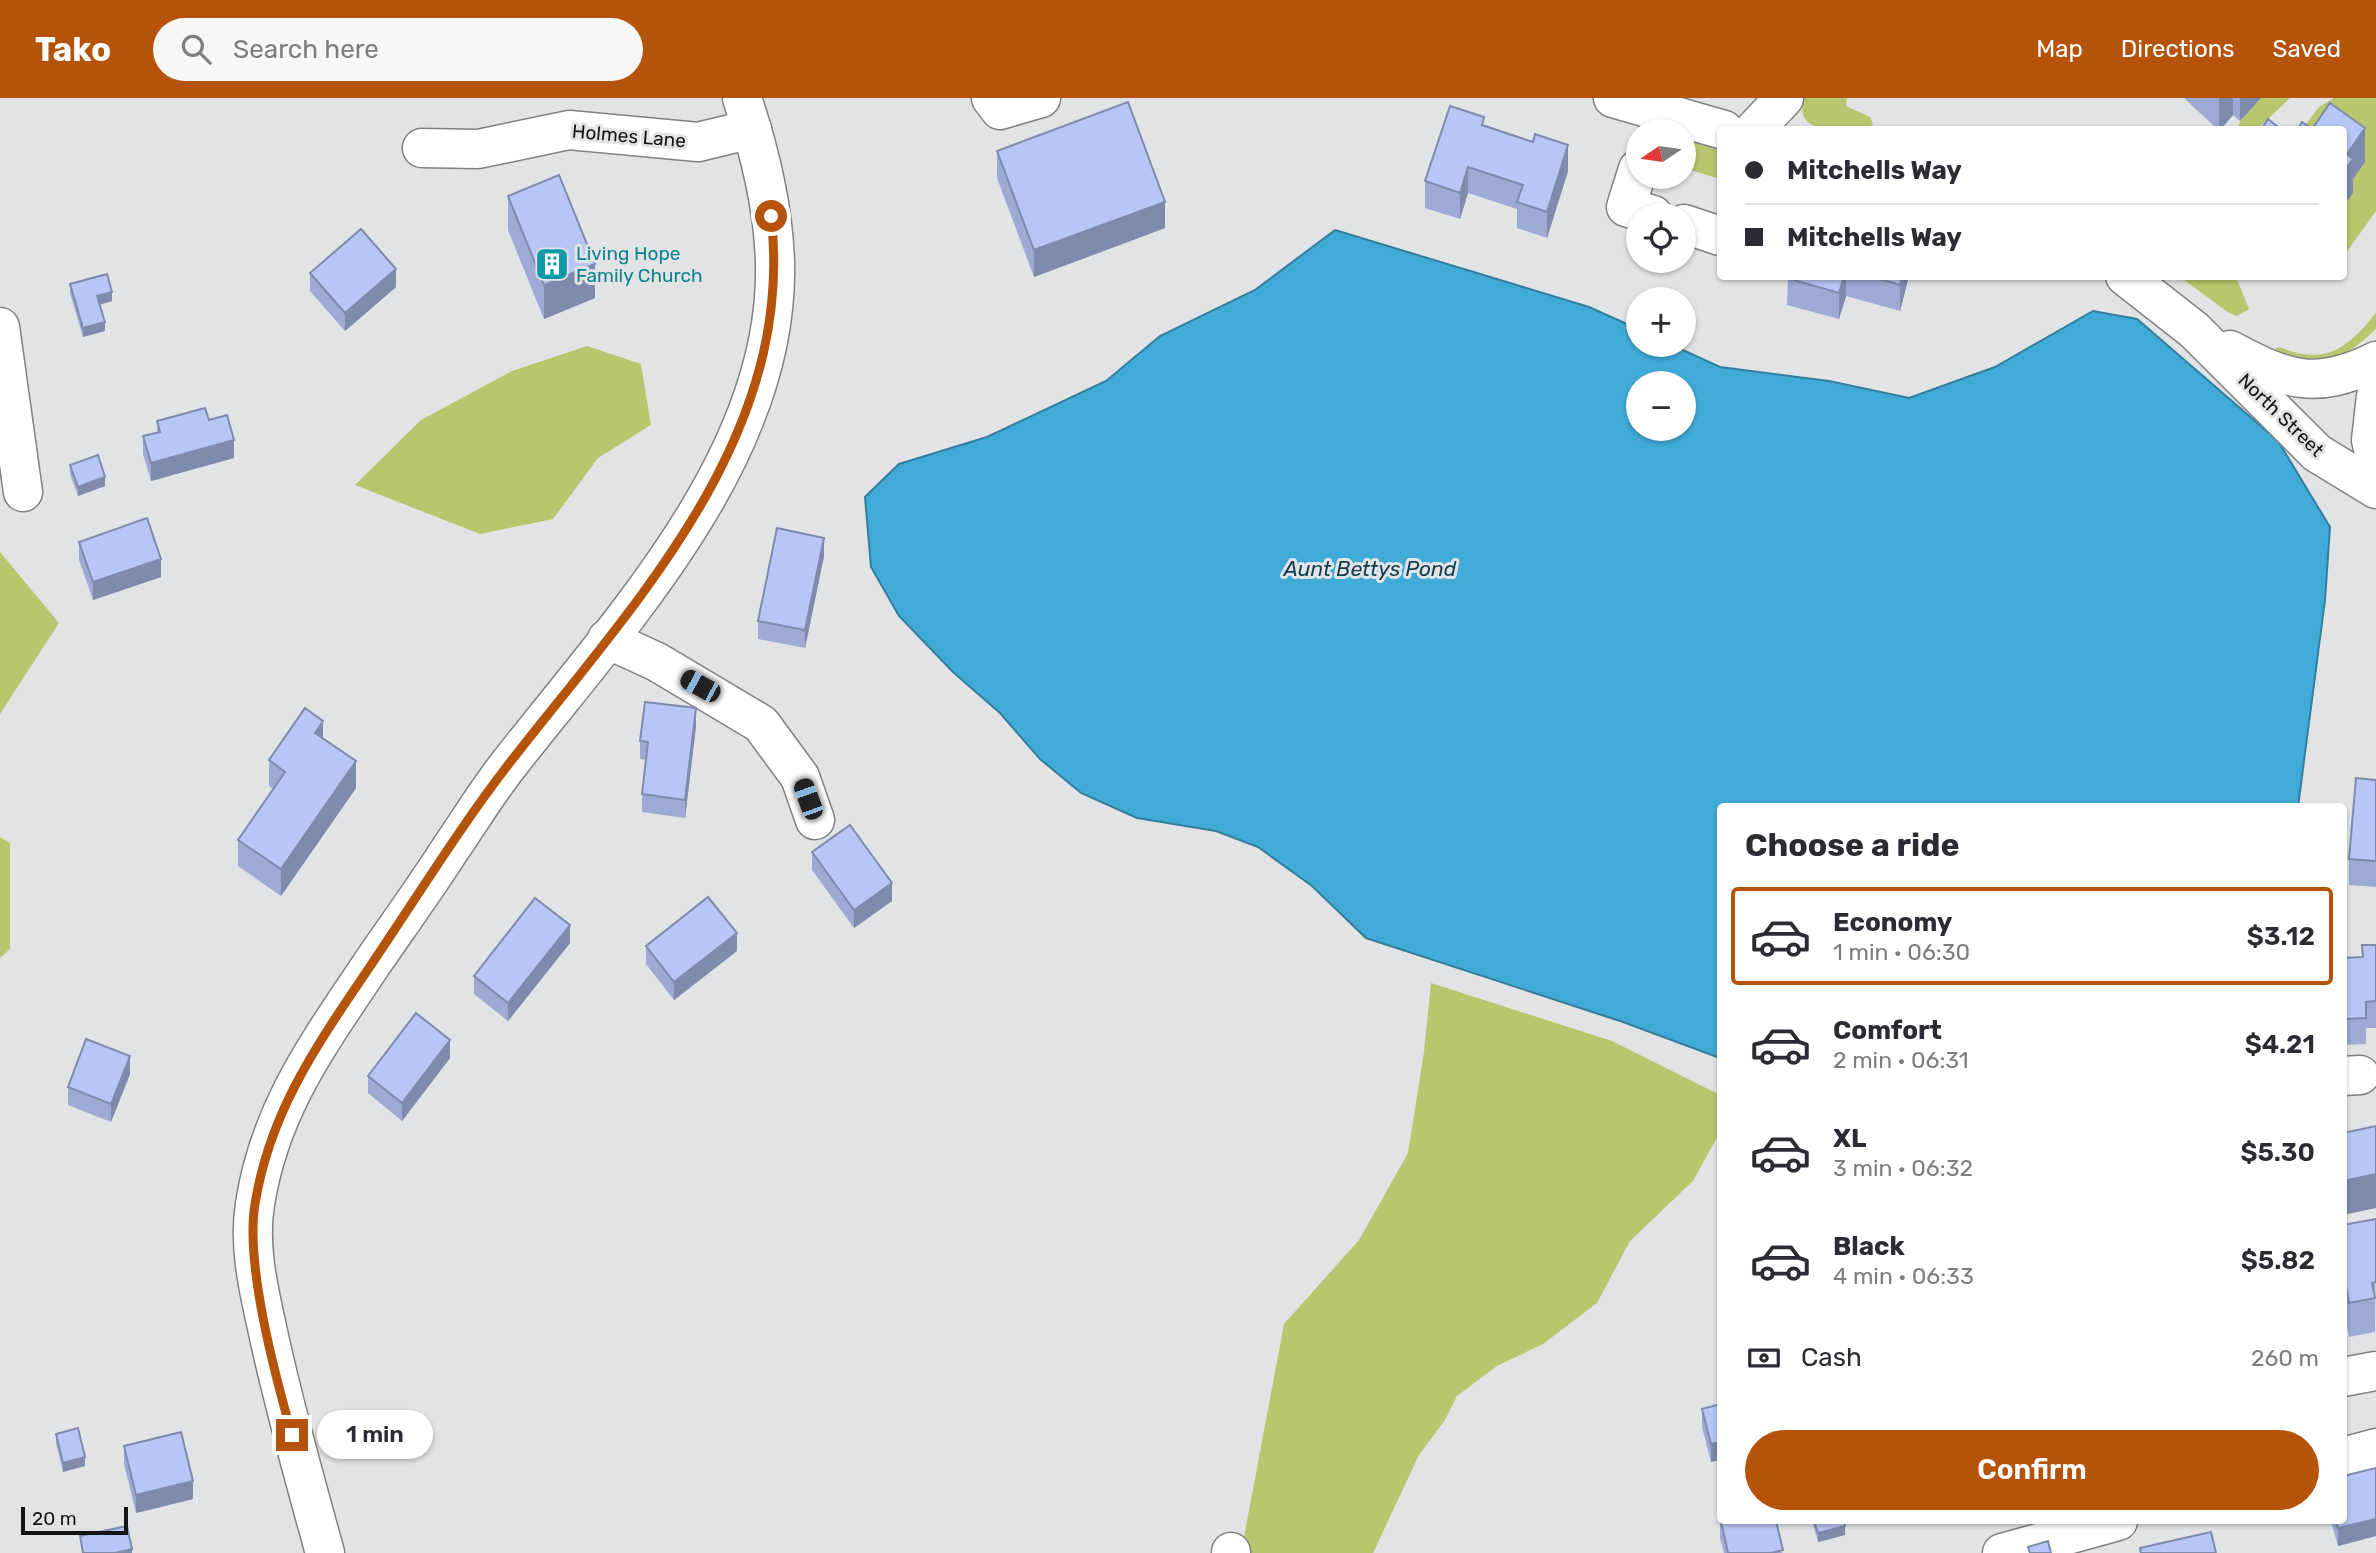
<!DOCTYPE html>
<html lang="en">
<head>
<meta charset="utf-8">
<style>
	:root { --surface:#fff; --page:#f7f7f7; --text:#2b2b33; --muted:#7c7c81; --line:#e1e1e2; --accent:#b45309 }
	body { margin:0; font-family:Rubik,sans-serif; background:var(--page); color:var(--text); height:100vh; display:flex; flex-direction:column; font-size:26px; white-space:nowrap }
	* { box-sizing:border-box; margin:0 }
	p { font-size:23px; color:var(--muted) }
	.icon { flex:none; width:38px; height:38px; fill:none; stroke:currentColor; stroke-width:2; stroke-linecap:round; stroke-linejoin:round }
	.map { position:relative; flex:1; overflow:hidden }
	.side { position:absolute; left:1717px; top:705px; width:630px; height:721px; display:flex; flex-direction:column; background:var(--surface); border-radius:7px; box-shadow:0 2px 5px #0004 }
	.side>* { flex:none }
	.hud { position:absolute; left:1717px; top:28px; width:630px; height:154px; border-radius:7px; box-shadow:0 2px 5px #0004; display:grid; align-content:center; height:154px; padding:0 28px; background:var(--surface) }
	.needle { width:46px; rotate:257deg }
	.controls { position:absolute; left:1626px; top:21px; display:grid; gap:14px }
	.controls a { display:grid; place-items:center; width:70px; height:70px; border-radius:50%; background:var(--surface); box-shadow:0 2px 5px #0004; font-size:35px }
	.scale { position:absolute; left:21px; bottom:18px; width:107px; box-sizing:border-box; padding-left:7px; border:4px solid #131414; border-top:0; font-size:19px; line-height:24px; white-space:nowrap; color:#131414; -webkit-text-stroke:5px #e2e3e5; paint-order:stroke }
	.end { position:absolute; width:32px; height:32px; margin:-16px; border:9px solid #b45309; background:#fff; box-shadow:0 0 0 4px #fff }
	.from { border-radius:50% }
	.bubble { position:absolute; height:49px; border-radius:24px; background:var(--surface); box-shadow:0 2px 5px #0004; font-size:23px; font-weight:600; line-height:49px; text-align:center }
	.car { position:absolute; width:21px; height:42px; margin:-21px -10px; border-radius:9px; box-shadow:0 0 5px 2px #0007; background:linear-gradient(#222 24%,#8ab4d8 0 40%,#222 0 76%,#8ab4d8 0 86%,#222 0) }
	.hud b { display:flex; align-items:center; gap:24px; height:66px; font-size:26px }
	.hud b+b { border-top:2px solid var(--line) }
	.hud i { width:18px; height:18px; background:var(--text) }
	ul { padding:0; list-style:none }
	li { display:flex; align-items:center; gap:21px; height:98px; margin:0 14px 10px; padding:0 14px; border:4px solid transparent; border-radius:7px }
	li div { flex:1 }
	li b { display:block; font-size:26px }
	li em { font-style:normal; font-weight:600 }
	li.selected { border-color:var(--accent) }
	li>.icon { width:63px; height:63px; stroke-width:1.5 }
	h2 { padding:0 28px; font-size:32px; line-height:84px }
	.pay { display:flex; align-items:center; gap:18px; height:77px; padding:0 28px; font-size:26px }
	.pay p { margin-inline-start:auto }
	.primary-button { display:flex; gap:14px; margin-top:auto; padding:14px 28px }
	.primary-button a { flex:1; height:80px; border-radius:42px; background:var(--accent); color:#fff; font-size:28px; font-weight:600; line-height:80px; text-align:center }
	header { display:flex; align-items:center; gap:42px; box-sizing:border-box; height:98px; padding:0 35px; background:var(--accent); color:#fff }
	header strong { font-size:33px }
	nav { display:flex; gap:38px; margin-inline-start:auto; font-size:24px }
	.search { width:490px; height:63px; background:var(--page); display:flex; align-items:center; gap:18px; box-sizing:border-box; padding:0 24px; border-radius:38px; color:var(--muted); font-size:26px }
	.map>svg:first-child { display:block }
</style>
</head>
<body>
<header>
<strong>Tako</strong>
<div class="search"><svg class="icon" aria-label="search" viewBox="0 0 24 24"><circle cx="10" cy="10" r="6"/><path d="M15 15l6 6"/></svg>Search here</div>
<nav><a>Map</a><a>Directions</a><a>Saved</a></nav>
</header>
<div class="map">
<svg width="2376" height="1455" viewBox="0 0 2376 1455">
	<rect width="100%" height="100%" fill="#e2e3e5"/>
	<g fill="#bac66d">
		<path d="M1804 0H1847L1846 8 1870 19 1873 26 1867 32C1842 32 1792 38 1804 0Z"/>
		<polygon points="2261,0 2290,0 2261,28 2237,32 2240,23"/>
		<polygon points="2334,0 2376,0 2376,113 2343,159 2343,32 2301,32 2319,9"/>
		<polygon points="1684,41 1720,52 1720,81 1684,70"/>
		<polygon points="2180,179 2236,179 2249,211 2237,218 2229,215"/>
		<path d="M2376 215V231C2343 263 2316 275 2274 252L2279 249C2325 268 2347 251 2376 215Z"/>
		<polygon points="587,248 641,266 651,327 598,360 553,421 480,436 355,387 421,322 512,273"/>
		<polygon points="0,454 59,525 0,616"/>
		<polygon points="0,739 10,745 10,851 0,860"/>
		<polygon points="1431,885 1612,943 1720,997 1720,1034 1693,1083 1630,1143 1597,1205 1543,1246 1497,1268 1457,1298 1445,1322 1419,1357 1373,1455 1241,1455 1284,1226 1359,1142 1408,1055 1424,954"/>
	</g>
	<path fill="#41abd8" stroke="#337e9d" stroke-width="2" fill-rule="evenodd" d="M1335 132 1589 209 1638 231V247H1672L1720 269 1829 283 1909 300 1995 269 2093 213 2137 221 2278 343 2330 429 2325 502 2298 709H1720V960L1623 924 1366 840 1312 788 1258 749 1216 733 1137 720 1081 695 1040 661 1000 615 953 574 899 518 871 469 865 399 899 366 987 339 1106 283 1160 238 1255 192ZM1638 285H1684V331H1638Z"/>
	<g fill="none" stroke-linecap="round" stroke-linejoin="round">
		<g stroke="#808183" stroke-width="41">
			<g id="minor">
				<polyline points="991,0 1000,12 1041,0"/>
				<polyline points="1613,0 1724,32"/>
				<polyline points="1754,32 1784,0"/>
				<polyline points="422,50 478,51 569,32 698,44 752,31"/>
				<polyline points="1638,71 1626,109 1653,117"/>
				<polyline points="1684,126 1720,138"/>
				<polyline points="2125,178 2194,232 2317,355 2376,391"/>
				<polyline points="0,229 23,394"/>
				<path d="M2230 252C2286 282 2316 293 2376 263"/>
				<polyline points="607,541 657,564 761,626 800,679 815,722"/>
				<polyline points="2343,978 2360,977"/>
				<polyline points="2343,1279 2376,1273"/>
				<polyline points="2343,1359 2376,1350"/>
				<polyline points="1231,1454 1231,1455"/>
				<path d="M325 1455C305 1382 284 1309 268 1234 259 1193 248 1149 255 1106 270 1010 319 945 371 867 397 829 424 792 449 753 469 724 487 694 509 666 619 525 779 358 775 167 774 110 760 54 742 0"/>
				<polyline points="2002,1455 2118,1423"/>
			</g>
		</g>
		<g stroke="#808183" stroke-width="41">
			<polyline id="major" points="2376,298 2371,342 2376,364"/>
		</g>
		<use href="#minor" stroke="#fff" stroke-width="38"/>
		<use href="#major" stroke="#fff" stroke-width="38"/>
	</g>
	<g fill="#9daad4">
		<polygon points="2184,0 2261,0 2240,23 2233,17 2220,32 2218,32"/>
		<polygon points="1484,28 1568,73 1547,140 1517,130 1517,111 1468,95 1460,121 1425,110 1425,83"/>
		<polygon points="997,53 1165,130 1034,179 997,80"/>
		<polygon points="508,98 595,200 544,221 508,132"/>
		<polygon points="310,175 396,189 345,233 310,193"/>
		<polygon points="1788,178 1909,178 1900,213 1846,198 1839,221 1787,207"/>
		<polygon points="70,186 112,203 100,207 105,233 83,239 70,195"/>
		<polygon points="157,323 234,360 151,383 143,356 143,338 157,335"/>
		<polygon points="70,367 105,388 78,398 70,376"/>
		<polygon points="79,444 161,479 93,502 79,462"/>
		<polygon points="824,458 805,550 758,541 758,523"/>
		<polygon points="696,628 685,720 642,714 642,696 646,662 640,661 640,643"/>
		<polygon points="323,641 356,690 281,798 238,768 238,742 273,691 269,688 269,662"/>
		<polygon points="2376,682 2376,789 2349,787 2349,761"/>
		<polygon points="812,754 892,803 854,830 812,772"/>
		<polygon points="570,845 508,923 474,896 474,878"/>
		<polygon points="2362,847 2376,847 2376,930 2366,930 2366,946 2343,947 2343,860 2362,859"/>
		<polygon points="646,848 737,853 674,902 646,866"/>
		<polygon points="450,960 402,1023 368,995 368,978"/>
		<polygon points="130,976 111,1024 68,1007 68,989"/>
		<polygon points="2376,1121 2375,1234 2349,1239 2346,1222 2343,1222 2343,1127"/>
		<polygon points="1720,1306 1711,1364 1702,1329 1702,1311"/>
		<polygon points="56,1336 85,1368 63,1374 56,1345"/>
		<polygon points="124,1348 193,1401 136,1415 124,1366"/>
		<polygon points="2376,1370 2376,1438 2338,1448 2331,1423 2343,1423"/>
		<polygon points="1720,1423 1783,1455 1724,1455 1720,1440"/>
		<polygon points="1812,1423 1844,1423 1845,1437 1818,1444"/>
	</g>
	<g fill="#7f8bac">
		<polygon points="2219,0 2233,0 2233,17 2220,32 2219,32"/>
		<polygon points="2240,0 2261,0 2240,23"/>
		<polygon points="2365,30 2365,64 2353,81 2353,95 2343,109 2343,75 2347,56"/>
		<polygon points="1568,47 1568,73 1547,140 1547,114"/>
		<polygon points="1468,69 1468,95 1460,121 1460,95"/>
		<polygon points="1165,104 1165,130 1034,179 1034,152"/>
		<polygon points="595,166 595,200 544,221 544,187"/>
		<polygon points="396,171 396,189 345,233 345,215"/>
		<polygon points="1844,178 1846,178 1846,198 1839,221 1839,195"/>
		<polygon points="1902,178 1909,178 1900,213 1900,187"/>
		<polygon points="112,194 112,203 97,207 97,198"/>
		<polygon points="105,224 105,233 83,239 83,230"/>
		<polygon points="234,342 234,360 151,383 151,365"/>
		<polygon points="105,379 105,388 78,398 78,389"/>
		<polygon points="824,440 824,458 805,550 805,532"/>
		<polygon points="161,461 161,479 93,502 93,484"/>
		<polygon points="696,610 696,628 685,720 685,702"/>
		<polygon points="323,623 323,649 315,635"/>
		<polygon points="356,663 356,690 281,798 281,771"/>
		<polygon points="892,785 892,803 854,830 854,812"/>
		<polygon points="570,827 570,845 508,923 508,905"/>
		<polygon points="737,835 737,853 674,902 674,884"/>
		<polygon points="450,942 450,960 402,1023 402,1005"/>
		<polygon points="130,958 130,976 111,1024 111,1006"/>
		<polygon points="2376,1076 2376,1110 2343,1117 2343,1083"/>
		<polygon points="1720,1344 1720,1362 1711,1364 1711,1346"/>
		<polygon points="85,1359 85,1368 63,1374 63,1365"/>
		<polygon points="193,1383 193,1401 136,1415 136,1397"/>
		<polygon points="2376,1421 2376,1438 2338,1448 2338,1430"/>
		<polygon points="1845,1428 1845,1437 1818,1444 1818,1435"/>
		<polygon points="132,1451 132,1455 115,1455"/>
	</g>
	<g fill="#b6c6f6" stroke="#7f8bac" stroke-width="2">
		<polygon points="1128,4 1165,104 1034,152 997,53"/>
		<polygon points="2330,5 2365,30 2347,56 2353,61 2343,75 2343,32 2297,32 2302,24 2312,31"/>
		<polygon points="1450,8 1484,19 1482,27 1533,44 1535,36 1568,47 1547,114 1517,104 1523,87 1468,69 1460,95 1425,83"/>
		<polygon points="2268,21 2282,32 2261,32"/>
		<polygon points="559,77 595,166 544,187 508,98"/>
		<polygon points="361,131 396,171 345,215 310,175"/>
		<polygon points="107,176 112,194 97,198 105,224 83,230 70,186"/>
		<polygon points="1788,178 1844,178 1839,195 1787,180"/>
		<polygon points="1869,178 1902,178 1900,187"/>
		<polygon points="205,310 209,322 227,317 234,342 151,365 143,338 160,334 157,323"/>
		<polygon points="98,357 105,379 78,389 70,367"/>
		<polygon points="147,420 161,461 93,484 79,444"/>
		<polygon points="777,430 824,440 805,532 758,523"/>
		<polygon points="645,604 696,610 685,702 642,696 648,644 640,643"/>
		<polygon points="305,610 323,623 315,635 356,663 281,771 238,742 285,674 269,662"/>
		<polygon points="2356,680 2376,682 2376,763 2349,761"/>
		<polygon points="850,727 892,785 854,812 812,754"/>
		<polygon points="708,799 737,835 674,884 646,848"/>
		<polygon points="535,800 570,827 508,905 474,878"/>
		<polygon points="2362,847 2376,847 2376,903 2366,904 2366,920 2343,921 2343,860 2363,859"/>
		<polygon points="416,915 450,942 402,1005 368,978"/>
		<polygon points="86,941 130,958 111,1006 68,989"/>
		<polygon points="2376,1028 2376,1076 2343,1083 2343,1035"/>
		<polygon points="2376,1121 2376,1184 2372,1185 2375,1200 2349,1205 2346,1188 2343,1188 2343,1127"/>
		<polygon points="1720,1306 1720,1344 1711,1346 1702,1311"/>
		<polygon points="78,1330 85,1359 63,1365 56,1336"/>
		<polygon points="181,1334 193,1383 136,1397 124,1348"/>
		<polygon points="2376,1370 2376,1421 2338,1430 2336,1423 2343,1423 2343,1378"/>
		<polygon points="1721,1423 1776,1423 1783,1452 1771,1455 1728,1455"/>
		<polygon points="1814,1423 1844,1423 1845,1428 1818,1435"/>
		<polygon points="127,1428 132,1451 115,1455 83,1455 80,1438"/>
		<polygon points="2211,1434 2216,1455 2141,1455 2140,1450"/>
		<polygon points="2048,1443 2051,1455 2030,1455 2028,1449"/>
	</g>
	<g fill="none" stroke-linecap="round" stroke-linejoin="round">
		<path stroke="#b45309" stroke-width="9" d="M292 1337C275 1277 245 1166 255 1106 270 1012 319 944 371 867 415 802 460 729 508 667 633 506 797 339 771 118"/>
	</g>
	<defs>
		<g id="building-square" transform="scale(1.75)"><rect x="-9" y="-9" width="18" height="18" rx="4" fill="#0f9aa8" stroke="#e2e3e5"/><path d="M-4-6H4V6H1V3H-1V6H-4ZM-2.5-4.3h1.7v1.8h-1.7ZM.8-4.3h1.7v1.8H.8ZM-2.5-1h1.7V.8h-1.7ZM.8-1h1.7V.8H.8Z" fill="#fff"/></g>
	</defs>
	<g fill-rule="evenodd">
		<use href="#building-square" x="552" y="166"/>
	</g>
	<g text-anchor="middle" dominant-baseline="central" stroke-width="6" stroke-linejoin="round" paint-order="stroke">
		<g font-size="19" fill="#131414" stroke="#e2e3e5">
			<text transform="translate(629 38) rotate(5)">Holmes Lane</text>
			<text transform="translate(2281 317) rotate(44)">North Street</text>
		</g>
		<g font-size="19" fill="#0d838f" stroke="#e2e3e5" text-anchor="start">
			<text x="576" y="155">Living Hope<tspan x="576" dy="22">Family Church</tspan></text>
		</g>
		<g font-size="21" font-style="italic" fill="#113e51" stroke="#e2e3e5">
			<text x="1370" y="470">Aunt Bettys Pond</text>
		</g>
	</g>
</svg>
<div class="controls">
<a><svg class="needle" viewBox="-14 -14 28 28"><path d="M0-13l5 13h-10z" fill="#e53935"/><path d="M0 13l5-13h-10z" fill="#7c7c81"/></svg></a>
<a><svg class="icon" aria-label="locate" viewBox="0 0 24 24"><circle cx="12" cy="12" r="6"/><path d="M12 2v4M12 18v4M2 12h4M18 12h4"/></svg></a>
<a>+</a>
<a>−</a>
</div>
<div class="scale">20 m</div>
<i class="end from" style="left:771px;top:118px"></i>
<i class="end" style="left:292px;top:1337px"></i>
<div class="bubble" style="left:317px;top:1312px;width:116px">1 min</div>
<i class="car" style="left:700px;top:588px;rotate:299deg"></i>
<i class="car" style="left:808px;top:701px;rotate:340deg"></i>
<div class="hud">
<b><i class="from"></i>Mitchells Way</b>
<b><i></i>Mitchells Way</b>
</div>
<section class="side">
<h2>Choose a ride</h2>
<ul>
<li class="selected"><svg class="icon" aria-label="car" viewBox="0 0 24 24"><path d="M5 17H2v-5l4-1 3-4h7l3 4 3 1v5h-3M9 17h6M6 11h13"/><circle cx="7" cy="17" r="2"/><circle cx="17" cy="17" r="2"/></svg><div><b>Economy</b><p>1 min · 06:30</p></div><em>$3.12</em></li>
<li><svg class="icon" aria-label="car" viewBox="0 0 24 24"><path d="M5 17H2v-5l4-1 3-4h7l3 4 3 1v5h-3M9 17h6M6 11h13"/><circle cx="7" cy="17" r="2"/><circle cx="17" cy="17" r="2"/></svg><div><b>Comfort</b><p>2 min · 06:31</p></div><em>$4.21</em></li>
<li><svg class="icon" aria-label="car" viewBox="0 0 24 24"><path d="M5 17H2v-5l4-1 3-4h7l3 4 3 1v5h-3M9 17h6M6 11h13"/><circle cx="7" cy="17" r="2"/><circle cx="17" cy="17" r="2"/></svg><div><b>XL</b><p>3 min · 06:32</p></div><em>$5.30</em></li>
<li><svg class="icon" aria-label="car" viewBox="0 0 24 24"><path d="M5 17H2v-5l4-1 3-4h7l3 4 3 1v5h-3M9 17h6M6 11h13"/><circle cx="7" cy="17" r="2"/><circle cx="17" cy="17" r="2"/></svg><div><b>Black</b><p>4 min · 06:33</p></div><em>$5.82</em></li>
</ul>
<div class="pay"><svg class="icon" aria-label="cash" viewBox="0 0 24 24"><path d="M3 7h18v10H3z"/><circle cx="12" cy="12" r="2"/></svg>Cash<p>260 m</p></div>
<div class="primary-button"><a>Confirm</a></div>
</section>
</div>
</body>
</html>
